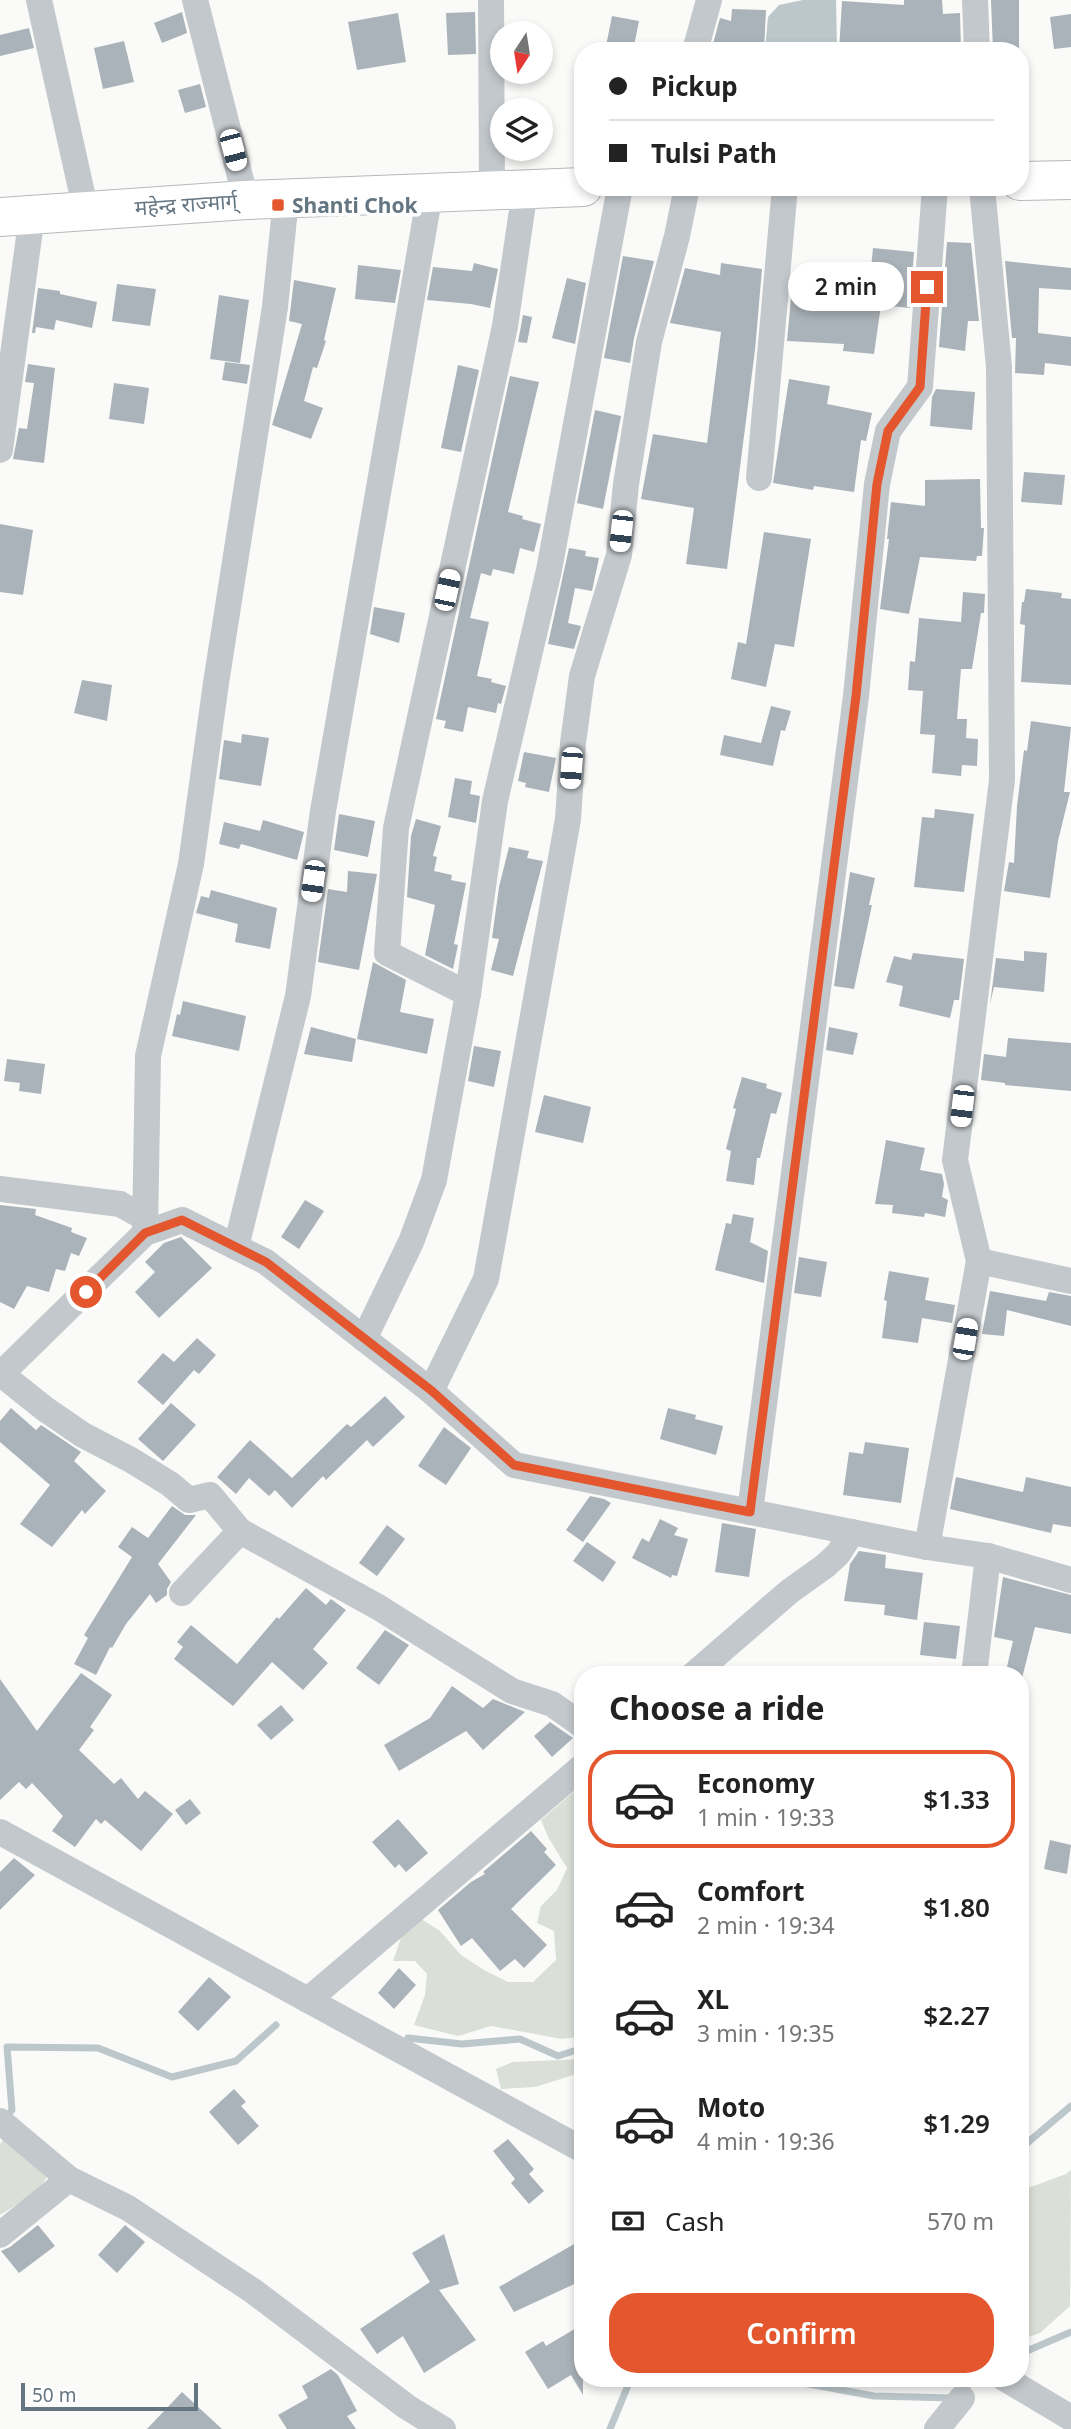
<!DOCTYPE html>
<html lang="en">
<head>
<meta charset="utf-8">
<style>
	:root { --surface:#fff; --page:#f6f6f6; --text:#222; --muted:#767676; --line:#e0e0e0; --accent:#e4572e }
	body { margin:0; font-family:"Noto Sans","Noto Sans Devanagari",sans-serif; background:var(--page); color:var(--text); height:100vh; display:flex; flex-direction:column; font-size:26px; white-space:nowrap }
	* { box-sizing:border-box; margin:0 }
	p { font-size:23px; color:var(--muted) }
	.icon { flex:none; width:38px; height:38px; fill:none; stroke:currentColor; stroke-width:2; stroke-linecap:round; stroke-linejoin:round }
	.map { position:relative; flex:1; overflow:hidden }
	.drawer { position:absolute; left:574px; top:1666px; width:455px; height:721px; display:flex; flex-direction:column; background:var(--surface); border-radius:28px; box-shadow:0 4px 10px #0003 }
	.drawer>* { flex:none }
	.guide { position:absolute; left:574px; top:42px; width:455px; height:154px; border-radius:28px; box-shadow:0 4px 10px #0003; display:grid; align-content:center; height:154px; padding:0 35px; background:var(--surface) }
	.needle { width:46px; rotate:192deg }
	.buttons { position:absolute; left:490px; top:21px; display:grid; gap:14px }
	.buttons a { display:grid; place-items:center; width:63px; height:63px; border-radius:50%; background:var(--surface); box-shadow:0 4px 10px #0003; font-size:35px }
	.scale { position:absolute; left:21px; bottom:18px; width:177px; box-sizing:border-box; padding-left:7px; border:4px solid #657683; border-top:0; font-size:19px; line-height:24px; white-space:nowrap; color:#657683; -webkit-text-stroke:5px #fff; paint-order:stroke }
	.end { position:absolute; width:32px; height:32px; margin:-16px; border:9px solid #e4572e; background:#fff; box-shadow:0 0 0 4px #fff }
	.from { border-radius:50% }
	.bubble { position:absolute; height:49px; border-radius:24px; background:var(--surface); box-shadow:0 4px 10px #0003; font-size:23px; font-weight:600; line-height:49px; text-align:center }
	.car { position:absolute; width:21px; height:42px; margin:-21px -10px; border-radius:9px; box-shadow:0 0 5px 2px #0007; background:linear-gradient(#fff 24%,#345 0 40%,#fff 0 76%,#345 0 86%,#fff 0) }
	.guide b { display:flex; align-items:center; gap:24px; height:66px; font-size:26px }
	.guide b+b { border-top:2px solid var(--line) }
	.guide i { width:18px; height:18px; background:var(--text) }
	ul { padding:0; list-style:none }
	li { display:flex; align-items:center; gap:21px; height:98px; margin:0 14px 10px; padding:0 21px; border:4px solid transparent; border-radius:28px }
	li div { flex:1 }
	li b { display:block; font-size:26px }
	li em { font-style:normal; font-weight:600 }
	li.selected { border-color:var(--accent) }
	li>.icon { width:63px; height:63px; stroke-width:1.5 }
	h2 { padding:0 35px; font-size:32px; line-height:84px }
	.pay { display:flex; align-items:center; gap:18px; height:77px; padding:0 35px; font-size:26px }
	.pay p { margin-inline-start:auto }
	.cta { display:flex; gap:14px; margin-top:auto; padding:14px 35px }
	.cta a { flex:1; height:80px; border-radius:28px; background:var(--accent); color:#fff; font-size:28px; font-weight:600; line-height:80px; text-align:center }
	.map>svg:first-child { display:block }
</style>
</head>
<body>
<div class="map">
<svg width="1071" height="2429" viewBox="0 0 1071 2429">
	<rect width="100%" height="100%" fill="#fafaf8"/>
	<g fill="#dadfd7">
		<polygon points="583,1784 583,2036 562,2039 491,2026 458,2036 414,2025 425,1995 427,1974 415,1961 393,1961 403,1932 420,1918 440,1931 461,1955 484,1970 508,1982 533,1982 556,1960 554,1931 537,1923 541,1906 557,1890 567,1868 548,1837 541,1820"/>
		<polygon points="583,2059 583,2072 535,2087 501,2089 496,2069 513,2062"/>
		<polygon points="5,2137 47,2176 39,2191 0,2215 0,2144"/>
		<polygon points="1071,2170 1070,2306 1040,2333 1020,2340 1020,2191 1066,2174"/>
	</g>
	<polygon fill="#bbc7cb" points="803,0 836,0 837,51 765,51 768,17 779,5"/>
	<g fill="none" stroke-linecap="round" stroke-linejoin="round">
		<g stroke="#bbc7cb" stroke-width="7">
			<polyline points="408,2038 462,2044 520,2039 558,2056 583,2048"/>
			<polyline points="5,2118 12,2110 7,2047 98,2048 172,2077 236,2061 276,2025"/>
			<polyline points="1020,2149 1071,2106"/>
			<polyline points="1020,2354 1071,2332"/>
			<polyline points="776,2378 874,2396 952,2398"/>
			<polyline points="964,2393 971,2378"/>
			<polyline points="610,2429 631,2378"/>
		</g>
	</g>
	<g fill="#aab3b9">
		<polygon points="904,0 942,0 943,14 960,13 961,51 839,51 842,1 904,5"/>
		<polygon points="991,0 1019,0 1019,51 993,51"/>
		<polygon points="732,9 766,10 764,51 711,51 720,18 731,21"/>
		<polygon points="182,12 187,33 162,43 154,23"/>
		<polygon points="475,12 476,54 448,55 446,13"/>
		<polygon points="398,13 406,62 357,70 348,22"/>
		<polygon points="1071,14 1071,47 1054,49 1050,17"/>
		<polygon points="612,16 639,21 633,51 605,51"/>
		<polygon points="29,28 34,48 0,56 0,35"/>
		<polygon points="124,41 134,82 103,89 94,48"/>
		<polygon points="200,84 206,107 185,113 178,90"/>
		<polygon points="947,242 971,243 979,321 968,321 965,351 939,347"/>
		<polygon points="873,248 914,252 910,308 881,305 874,354 843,351 844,344 787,341 792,287 841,290 843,266 871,269"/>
		<polygon points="623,256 654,261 634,338 630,363 604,358"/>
		<polygon points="1005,261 1071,268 1071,290 1039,288 1038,333 1071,337 1071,366 1045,363 1044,375 1015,373 1016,338 1012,338"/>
		<polygon points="474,263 498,269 490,308 471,304 427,300 433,267 472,271"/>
		<polygon points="721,263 762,269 755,350 727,569 686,564 694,508 641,499 653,434 707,443 721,332 670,323 685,268 720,275"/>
		<polygon points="358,265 401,270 395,303 355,299"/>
		<polygon points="567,278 586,283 575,344 552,338"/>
		<polygon points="294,280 336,288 324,340 326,341 317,368 313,367 304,401 323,408 311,439 272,425 302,324 289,321"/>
		<polygon points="117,284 156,289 150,326 112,321"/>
		<polygon points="38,288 60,291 60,294 97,302 92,328 56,320 54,330 36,327 35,333 32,333"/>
		<polygon points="219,295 249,300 240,363 210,359"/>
		<polygon points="523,315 532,317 527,343 518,342"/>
		<polygon points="225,362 250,365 247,384 222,380"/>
		<polygon points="28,364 55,368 44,463 13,459 19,428 27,429 34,383 25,382"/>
		<polygon points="458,365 479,370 461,452 441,448"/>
		<polygon points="510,376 539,382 508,512 523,516 522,519 541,524 534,552 520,548 514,574 493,569 491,576 481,573 470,618 489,622 477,676 492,679 491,682 506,686 501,704 498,703 496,713 468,707 463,732 444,728 446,721 436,719"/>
		<polygon points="789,379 830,386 827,404 872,413 866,441 861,440 854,492 814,486 813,490 773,483"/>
		<polygon points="114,383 149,388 144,424 109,419"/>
		<polygon points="936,389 975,392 972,430 930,426 932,397"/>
		<polygon points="595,410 621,416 603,509 577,503"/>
		<polygon points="1024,472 1065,475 1062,505 1021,502"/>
		<polygon points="980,479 981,528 984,528 982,556 977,556 976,561 920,557 909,614 880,609 889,539 887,539 891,502 925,506 925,480"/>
		<polygon points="0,524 33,530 23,595 0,592"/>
		<polygon points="764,532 811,539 794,647 775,644 766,687 731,679 738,642 746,644"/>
		<polygon points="569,548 586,551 585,556 599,558 592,591 575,588 568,623 581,626 574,649 548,644"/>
		<polygon points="1026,589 1062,593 1061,598 1071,599 1071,685 1021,682 1025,625 1020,624 1022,602 1024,602"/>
		<polygon points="963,592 985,594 984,613 981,613 972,669 961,669 957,719 967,719 966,738 978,739 977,766 962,765 961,776 932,773 935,735 920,734 923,691 908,690 910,661 915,662 919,618 961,622"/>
		<polygon points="374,607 405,613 399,643 370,634"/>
		<polygon points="82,680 112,685 107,721 74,713"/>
		<polygon points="771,706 791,711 785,731 781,730 773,766 720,755 724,735 761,743"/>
		<polygon points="1031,721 1071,727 1064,792 1070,792 1058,841 1050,898 1004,891 1009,862 1014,863 1017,806 1024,750 1027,751"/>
		<polygon points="242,734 269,738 261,786 219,779 224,740 241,743"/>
		<polygon points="524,752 556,758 549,792 525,787 526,783 518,781"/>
		<polygon points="455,778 472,781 470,794 480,796 476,823 448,817"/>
		<polygon points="935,809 974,814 964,892 914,887 922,817 934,818"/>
		<polygon points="339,814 375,821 368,857 334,850"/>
		<polygon points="416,819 441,826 433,856 437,857 434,871 452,875 451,880 466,883 454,944 458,945 453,969 425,955 435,905 407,897 411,836"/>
		<polygon points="263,820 304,832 297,860 241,844 239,849 219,844 224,822 260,831"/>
		<polygon points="509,847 529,851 527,858 543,861 513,976 491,970 499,939 492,938 499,887"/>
		<polygon points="348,871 377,874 359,970 318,962 328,889 347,892"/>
		<polygon points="850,872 875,878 869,905 872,905 854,989 834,986"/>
		<polygon points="211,890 277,908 270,949 235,942 238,924 196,913 201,896 209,898"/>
		<polygon points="1024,951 1047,953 1044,992 994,987 990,1004 996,958 1024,961"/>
		<polygon points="913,953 964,959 959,1000 954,1000 950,1018 899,1006 903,986 886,982 894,956 911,960"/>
		<polygon points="373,962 406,980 400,1012 434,1019 427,1054 357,1039"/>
		<polygon points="183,1001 246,1016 239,1051 172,1036 177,1014 180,1015"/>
		<polygon points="311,1027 356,1039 352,1062 304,1054"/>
		<polygon points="829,1027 858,1033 853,1055 826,1050"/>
		<polygon points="1008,1038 1071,1043 1071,1091 1005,1085 1005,1083 981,1080 984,1054 1006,1057"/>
		<polygon points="474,1046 501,1051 494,1087 468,1081"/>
		<polygon points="7,1059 45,1064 41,1094 19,1091 20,1083 4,1081"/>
		<polygon points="742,1077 767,1084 766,1088 782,1093 776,1114 771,1113 760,1158 757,1158 754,1185 726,1181 731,1151 726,1149 736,1109 733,1108"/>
		<polygon points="544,1095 591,1107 583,1143 535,1132"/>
		<polygon points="886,1140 925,1148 920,1170 942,1174 944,1184 942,1197 948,1200 945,1217 925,1213 924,1217 892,1213 893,1205 875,1204"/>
		<polygon points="305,1200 324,1211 299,1249 281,1237"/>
		<polygon points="0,1205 36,1209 35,1215 72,1228 71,1232 87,1238 79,1256 71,1253 65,1271 56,1269 49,1292 27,1286 14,1309 0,1302"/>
		<polygon points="733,1214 754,1218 750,1242 768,1251 764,1283 715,1270 726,1223 731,1224"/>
		<polygon points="181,1237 212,1268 159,1318 135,1292 155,1272 145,1262 164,1243"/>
		<polygon points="799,1257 827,1262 821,1297 794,1293"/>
		<polygon points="889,1271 929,1278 925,1300 955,1305 952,1323 922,1318 918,1343 882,1338 887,1301 884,1300"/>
		<polygon points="990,1291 1046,1301 1049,1292 1071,1296 1071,1326 1007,1310 1004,1336 982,1334"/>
		<polygon points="197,1338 216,1355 199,1374 194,1370 163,1405 137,1382 163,1353 174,1362"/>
		<polygon points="385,1396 405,1417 373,1447 367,1440 326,1480 323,1476 292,1508 275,1490 269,1496 249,1478 236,1494 217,1477 250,1440 292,1478 347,1424 351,1427"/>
		<polygon points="171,1403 196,1425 163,1461 138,1439"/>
		<polygon points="11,1408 36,1430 41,1425 81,1452 74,1461 106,1491 85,1514 82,1510 52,1547 20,1524 50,1485 0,1442 0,1421"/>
		<polygon points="668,1408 696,1415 695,1419 723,1426 716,1455 660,1439"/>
		<polygon points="444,1427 471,1448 446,1485 418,1466"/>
		<polygon points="865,1442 909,1448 901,1503 843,1495 849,1452 863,1454"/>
		<polygon points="956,1477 1023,1492 1026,1477 1071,1487 1071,1527 1053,1524 1051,1533 950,1509"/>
		<polygon points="590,1496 604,1499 611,1503 583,1542 566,1530"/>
		<polygon points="172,1506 185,1515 196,1515 158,1564 171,1582 167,1589 167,1595 156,1603 150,1594 126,1624 112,1648 110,1647 96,1675 74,1664 88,1638 84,1635 132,1557 118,1547 132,1527 148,1538"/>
		<polygon points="660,1519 678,1528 674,1535 688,1539 677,1576 672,1575 671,1578 632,1558 642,1538 649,1542"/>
		<polygon points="722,1523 756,1529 749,1577 715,1572"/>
		<polygon points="387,1525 405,1539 377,1576 359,1563"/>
		<polygon points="587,1542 616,1562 603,1582 573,1561"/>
		<polygon points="859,1551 886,1555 885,1568 923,1573 917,1620 884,1615 885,1605 844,1601 850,1564"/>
		<polygon points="1003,1577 1071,1595 1071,1634 1035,1627 1020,1686 1020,1675 1005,1675 1013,1641 994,1637"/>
		<polygon points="306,1588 326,1605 331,1599 346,1610 313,1649 328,1663 303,1690 272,1662 233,1706 174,1659 183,1647 177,1642 191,1625 237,1664 277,1617 279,1619"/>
		<polygon points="924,1622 960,1626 956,1659 920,1655"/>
		<polygon points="385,1630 409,1645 379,1685 356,1668"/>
		<polygon points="81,1673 112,1695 90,1727 94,1730 79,1750 114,1784 121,1778 138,1799 145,1791 173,1814 141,1851 105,1820 101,1824 96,1819 75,1847 52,1831 63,1816 32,1783 26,1789 19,1782 0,1800 0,1679 37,1731"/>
		<polygon points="452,1686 483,1708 493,1699 525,1712 483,1750 466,1731 399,1771 384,1745 430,1718"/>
		<polygon points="281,1705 294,1720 271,1740 257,1725"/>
		<polygon points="550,1722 573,1738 552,1757 534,1736"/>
		<polygon points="190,1799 201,1813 186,1825 175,1810"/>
		<polygon points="398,1819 428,1853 406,1872 399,1864 395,1868 372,1842"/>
		<polygon points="531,1831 547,1849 544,1852 556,1865 511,1909 547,1945 524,1968 515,1959 500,1971 472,1938 461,1946 438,1910 471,1882 485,1874 483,1872"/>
		<polygon points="1050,1840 1071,1845 1067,1874 1044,1869"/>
		<polygon points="14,1858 35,1875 0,1910 0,1872"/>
		<polygon points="399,1968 416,1985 394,2009 378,1993"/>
		<polygon points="209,1977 231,1997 198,2031 178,2012"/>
		<polygon points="234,2089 246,2102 241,2106 259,2126 238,2145 209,2112"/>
		<polygon points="508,2139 534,2169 529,2174 544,2191 529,2204 511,2183 515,2179 493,2151"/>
		<polygon points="38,2225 55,2246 19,2273 1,2251 10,2247"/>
		<polygon points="125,2225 145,2242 117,2273 98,2255"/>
		<polygon points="444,2234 459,2284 439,2290 476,2340 424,2373 403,2336 377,2354 360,2329 430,2282 412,2253"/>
		<polygon points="583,2239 583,2280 514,2312 499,2287"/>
		<polygon points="583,2324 583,2395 571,2375 548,2389 525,2352 543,2341 546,2346"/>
		<polygon points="331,2369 338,2375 357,2411 347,2416 356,2429 287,2429 278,2415 308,2398 302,2386"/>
		<polygon points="182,2392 222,2429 147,2429"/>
	</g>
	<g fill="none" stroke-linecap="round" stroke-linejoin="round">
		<g stroke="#b4b9bd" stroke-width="40">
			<g id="highway">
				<polyline points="1020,181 1071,180"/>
				<polyline points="0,217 246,200 583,187"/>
			</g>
		</g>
		<g stroke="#c3c8cc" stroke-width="26">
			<polyline points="39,0 86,211"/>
			<polyline points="195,0 246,200"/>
			<polyline points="491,0 492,191"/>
			<polyline points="975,0 977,51"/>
			<polyline points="695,51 709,0"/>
			<polyline points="0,450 32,215"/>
			<polyline points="759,478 785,187"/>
			<polyline points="468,994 387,953 396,828 505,326 525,190"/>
			<polyline points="0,1189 120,1204 145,1218"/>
			<polyline points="145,1233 148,1056 191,864 216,683 275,307 286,199"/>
			<polyline points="236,1247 298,996 323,811 430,193"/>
			<polyline points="979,1261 1071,1281"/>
			<polyline points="364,1339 411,1242 434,1180 468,994 495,801 549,570 620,187"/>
			<polyline points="1,1374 45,1409 83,1435 131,1460 170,1484 189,1500 210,1495 240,1531"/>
			<polyline points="0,1375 145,1233 182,1220 266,1262 431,1391 514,1465 927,1547 988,1556 1071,1580"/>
			<polyline points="431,1391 486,1279 568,819 573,743 582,676 619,555 626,484 649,342 677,236 687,187"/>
			<polyline points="750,1512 856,696 877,484 888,431 920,387 935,187"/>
			<polyline points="927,1547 979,1261 955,1160 1002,780 999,367 982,187"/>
			<polyline points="182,1593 240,1531 378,1607 512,1691 552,1704 583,1726"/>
			<polyline points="693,1675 790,1591 825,1566 838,1554 852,1532"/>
			<polyline points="974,1675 988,1556"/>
			<polyline points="0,1832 583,2150"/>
			<polyline points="308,2000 583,1766"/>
			<polyline points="0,2121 69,2179"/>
			<polyline points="0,2235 69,2179 128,2208 253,2291 407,2407 443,2429"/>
			<polyline points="1004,2378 1071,2418"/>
			<polyline points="937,2429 962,2398"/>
		</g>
		<use href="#highway" stroke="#fff" stroke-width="38"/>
	</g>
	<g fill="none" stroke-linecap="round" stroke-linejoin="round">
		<polyline stroke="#e4572e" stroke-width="9" points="86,1292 145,1233 182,1220 266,1262 432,1391 514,1465 750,1512 856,696 877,484 888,431 920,387 927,287"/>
	</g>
	<rect fill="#e4572e" stroke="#fff" stroke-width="2.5" x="271" y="198" width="14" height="14" rx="3.5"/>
	<g text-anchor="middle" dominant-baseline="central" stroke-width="7" stroke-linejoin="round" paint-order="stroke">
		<g font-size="21" fill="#657683" stroke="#fff">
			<text transform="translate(186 204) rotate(-4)">महेन्द्र राज्मार्ग्</text>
		</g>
		<g font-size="21" font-weight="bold" fill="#657683" stroke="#fff" text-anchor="start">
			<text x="292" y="205">Shanti Chok</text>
		</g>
	</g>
</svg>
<div class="buttons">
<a><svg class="needle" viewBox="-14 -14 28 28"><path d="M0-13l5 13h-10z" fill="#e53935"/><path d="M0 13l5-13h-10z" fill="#767676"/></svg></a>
<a><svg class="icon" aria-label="layers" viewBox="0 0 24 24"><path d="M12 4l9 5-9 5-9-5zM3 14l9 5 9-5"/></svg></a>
</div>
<div class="scale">50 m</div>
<i class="end from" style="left:86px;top:1292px"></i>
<i class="end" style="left:927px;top:287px"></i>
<div class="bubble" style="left:788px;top:262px;width:116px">2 min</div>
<i class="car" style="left:233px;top:150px;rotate:165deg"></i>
<i class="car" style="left:621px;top:531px;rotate:186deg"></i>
<i class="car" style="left:447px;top:590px;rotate:12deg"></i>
<i class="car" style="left:571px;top:768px;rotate:184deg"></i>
<i class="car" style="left:313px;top:881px;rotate:188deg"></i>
<i class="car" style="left:962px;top:1106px;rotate:187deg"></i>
<i class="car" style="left:965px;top:1339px;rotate:10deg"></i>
<div class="guide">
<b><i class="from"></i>Pickup</b>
<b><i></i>Tulsi Path</b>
</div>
<section class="drawer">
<h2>Choose a ride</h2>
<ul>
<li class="selected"><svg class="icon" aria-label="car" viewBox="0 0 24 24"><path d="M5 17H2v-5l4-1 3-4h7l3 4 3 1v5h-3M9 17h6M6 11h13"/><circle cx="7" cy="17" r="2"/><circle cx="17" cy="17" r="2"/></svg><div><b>Economy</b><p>1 min · 19:33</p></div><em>$1.33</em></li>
<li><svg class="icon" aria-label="car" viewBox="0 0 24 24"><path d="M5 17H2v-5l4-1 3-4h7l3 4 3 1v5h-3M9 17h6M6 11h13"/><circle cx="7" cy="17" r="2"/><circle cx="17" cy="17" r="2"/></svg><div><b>Comfort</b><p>2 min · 19:34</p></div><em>$1.80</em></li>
<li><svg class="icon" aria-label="car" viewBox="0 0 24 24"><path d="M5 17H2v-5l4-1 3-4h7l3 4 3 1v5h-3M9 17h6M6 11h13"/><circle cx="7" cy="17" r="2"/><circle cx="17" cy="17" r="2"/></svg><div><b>XL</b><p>3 min · 19:35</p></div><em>$2.27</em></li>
<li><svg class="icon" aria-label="car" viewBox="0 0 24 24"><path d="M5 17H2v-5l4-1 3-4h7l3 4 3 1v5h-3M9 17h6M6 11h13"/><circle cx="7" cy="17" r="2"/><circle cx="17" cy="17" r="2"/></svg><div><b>Moto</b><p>4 min · 19:36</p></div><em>$1.29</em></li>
</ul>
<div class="pay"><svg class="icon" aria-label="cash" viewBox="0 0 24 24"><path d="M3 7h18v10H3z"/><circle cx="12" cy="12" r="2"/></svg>Cash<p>570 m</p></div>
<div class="cta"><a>Confirm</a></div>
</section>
</div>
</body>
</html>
